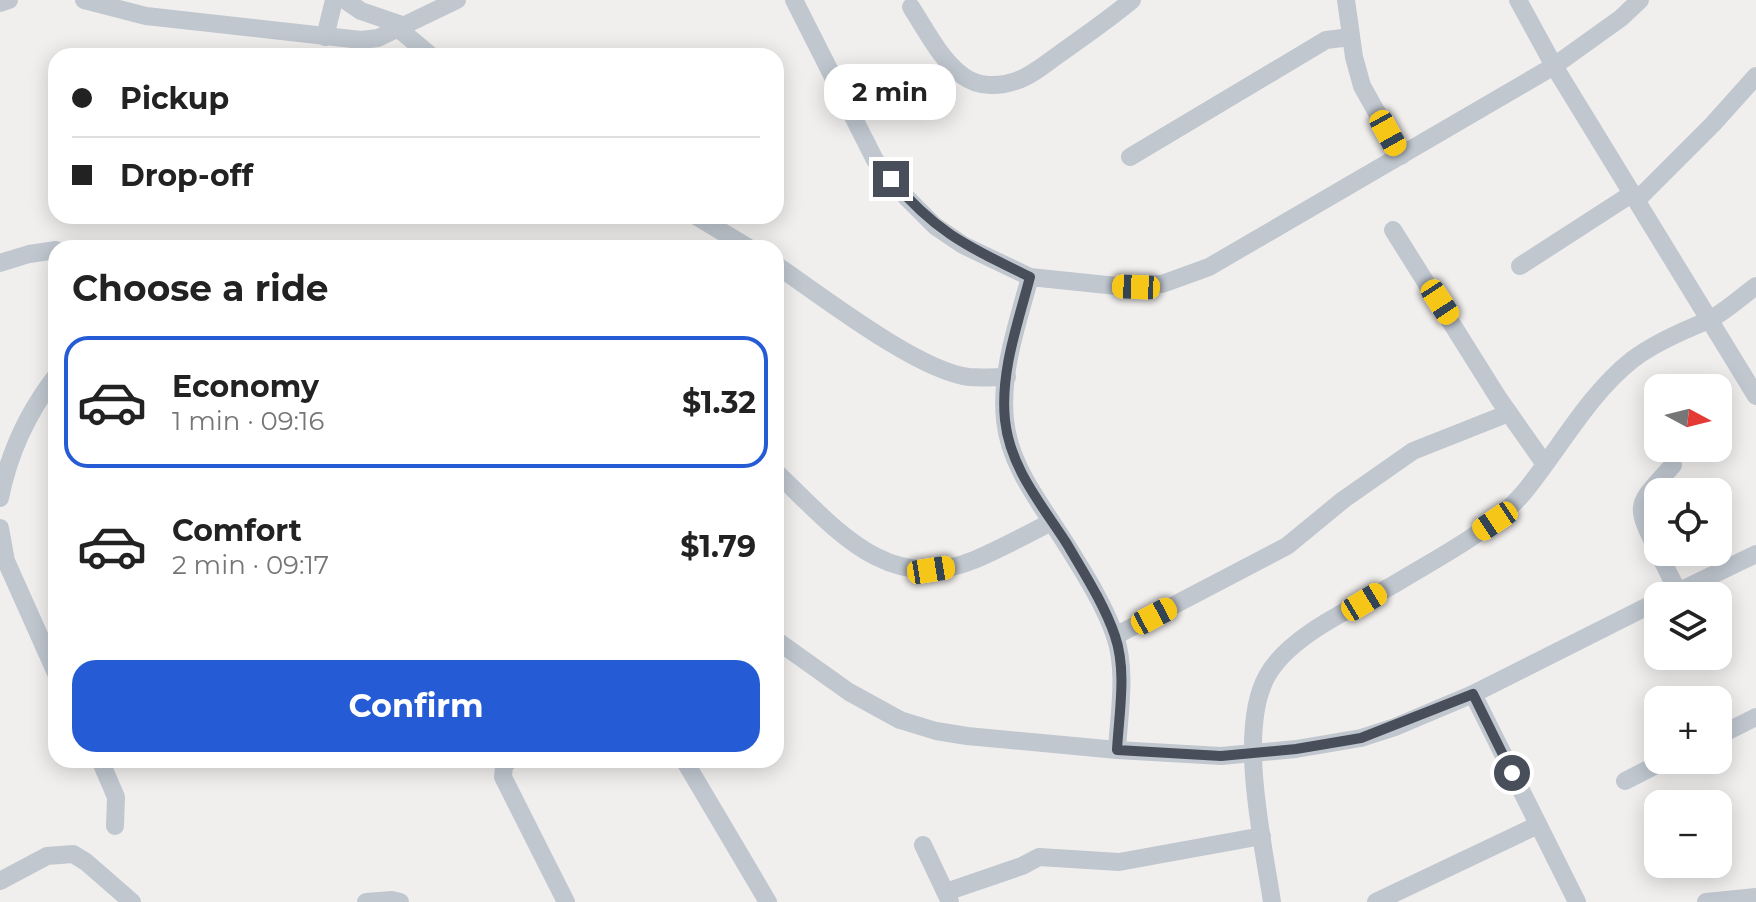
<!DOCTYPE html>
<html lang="en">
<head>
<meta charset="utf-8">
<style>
	:root { --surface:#fff; --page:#f6f6f6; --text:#222; --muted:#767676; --line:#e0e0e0; --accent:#255bd4 }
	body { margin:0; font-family:Montserrat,sans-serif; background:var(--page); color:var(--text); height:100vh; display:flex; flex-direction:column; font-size:30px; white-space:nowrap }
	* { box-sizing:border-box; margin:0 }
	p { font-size:26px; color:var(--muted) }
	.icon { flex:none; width:44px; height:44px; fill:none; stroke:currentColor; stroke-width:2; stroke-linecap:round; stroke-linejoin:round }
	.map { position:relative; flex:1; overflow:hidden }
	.side { position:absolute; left:48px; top:240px; width:736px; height:528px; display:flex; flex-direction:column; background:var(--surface); border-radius:24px; box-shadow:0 4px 20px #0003 }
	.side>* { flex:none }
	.guide { position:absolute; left:48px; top:48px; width:736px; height:176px; border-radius:24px; box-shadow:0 4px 20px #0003; display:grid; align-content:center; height:176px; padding:0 24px; background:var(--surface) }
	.needle { width:52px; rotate:97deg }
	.buttons { position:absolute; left:1644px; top:374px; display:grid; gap:16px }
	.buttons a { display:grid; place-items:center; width:88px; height:88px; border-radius:16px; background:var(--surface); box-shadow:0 4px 20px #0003; font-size:40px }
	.end { position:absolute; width:36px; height:36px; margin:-18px; border:10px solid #484f5a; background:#fff; box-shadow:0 0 0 4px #fff }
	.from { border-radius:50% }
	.bubble { position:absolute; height:56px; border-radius:24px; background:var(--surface); box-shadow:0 4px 20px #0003; font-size:26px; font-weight:700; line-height:56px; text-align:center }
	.car { position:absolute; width:24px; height:48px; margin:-24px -12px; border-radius:10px; box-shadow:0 0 6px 2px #0007; background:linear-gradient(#f5c518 24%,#345 0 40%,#f5c518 0 76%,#345 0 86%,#f5c518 0) }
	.guide b { display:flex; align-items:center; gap:28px; height:76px; font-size:30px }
	.guide b+b { border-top:2px solid var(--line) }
	.guide i { width:20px; height:20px; background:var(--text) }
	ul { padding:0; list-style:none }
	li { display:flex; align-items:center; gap:24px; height:132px; margin:0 16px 12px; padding:0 8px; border:4px solid transparent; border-radius:24px }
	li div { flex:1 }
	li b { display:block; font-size:30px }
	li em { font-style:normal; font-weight:700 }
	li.selected { border-color:var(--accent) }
	li>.icon { width:72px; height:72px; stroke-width:1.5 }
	h2 { padding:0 24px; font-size:36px; line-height:96px }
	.action { display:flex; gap:16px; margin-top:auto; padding:16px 24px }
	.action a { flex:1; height:92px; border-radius:24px; background:var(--accent); color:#fff; font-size:32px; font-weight:700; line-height:92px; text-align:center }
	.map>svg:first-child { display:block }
</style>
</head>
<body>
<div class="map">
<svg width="1756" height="902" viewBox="0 0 1756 902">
	<rect width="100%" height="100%" fill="#f1efee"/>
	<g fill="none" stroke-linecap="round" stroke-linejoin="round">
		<g stroke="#c0c7cf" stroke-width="18">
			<polyline points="84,0 146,16 361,40 378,38 457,0"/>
			<polyline points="345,0 361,11 405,26"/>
			<polyline points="794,0 875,160 907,198 935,226 963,245 1030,277 1117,286 1162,284 1209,267 1554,66 1621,18 1640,0"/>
			<polyline points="1346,0 1354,57 1362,86 1401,156"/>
			<polyline points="1518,0 1554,66 1756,396"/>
			<polyline points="0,3 9,0"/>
			<path d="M911 7C926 30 940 59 963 76 978 87 998 87 1016 81 1031 76 1044 65 1058 55 1083 37 1108 20 1132 0"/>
			<polyline points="399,29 431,56"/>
			<polyline points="325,37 334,0"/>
			<polyline points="1130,157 1326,40 1351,37"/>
			<polyline points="1637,200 1713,124 1756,76"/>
			<polyline points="696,216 749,248"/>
			<polyline points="1393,230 1499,399 1544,463"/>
			<polyline points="0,263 29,254 56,250"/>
			<path d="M776 265C822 296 918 371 969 377 982 378 995 377 1007 377"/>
			<polyline points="1520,266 1633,193"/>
			<path d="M1030 277C1018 322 1000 372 1005 420 1010 468 1042 505 1066 544 1084 573 1104 604 1115 636 1127 671 1119 713 1117 750"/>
			<path d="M776 472C833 526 887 596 974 560 1000 549 1026 535 1051 522"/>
			<path d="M0 498C9 453 28 412 56 376"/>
			<polyline points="0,528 6,561 56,673"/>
			<path d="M1658 552C1633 501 1636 507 1673 465"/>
			<polyline points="1658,552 1678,592"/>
			<polyline points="1669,596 1756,554"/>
			<polyline points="1115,636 1287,546 1343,500 1413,451 1509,413"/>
			<polyline points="776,640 849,692 900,720 936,731 967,736 1117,750 1221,756 1296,749 1361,738 1395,727 1473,694 1658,601"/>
			<polyline points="1473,694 1577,902"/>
			<polyline points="1718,736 1756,717"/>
			<polyline points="100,760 116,797 115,826"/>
			<polyline points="510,760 504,766 503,777 566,902"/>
			<polyline points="684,760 768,902"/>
			<polyline points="1625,781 1666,760"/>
			<polyline points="923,845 950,902"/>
			<polyline points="0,881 47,856 73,854 86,862 132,902"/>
			<polyline points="946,892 1022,866 1039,857 1119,862 1262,836"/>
			<polyline points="366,902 392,900 400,902"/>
			<path d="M1272 902C1263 842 1237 730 1267 676 1290 634 1358 606 1398 582 1442 555 1492 531 1525 491 1560 448 1588 395 1632 360 1654 343 1682 331 1707 321 1724 313 1741 297 1756 286"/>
			<polyline points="1376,902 1538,825"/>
			<polyline points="1706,902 1756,897"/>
		</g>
	</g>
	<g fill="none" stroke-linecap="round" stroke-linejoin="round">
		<path stroke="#484f5a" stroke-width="10" d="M891 179C936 233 969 247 1030 277 1018 323 1000 372 1005 420 1010 468 1042 505 1067 544 1084 573 1104 604 1115 636 1127 671 1119 713 1117 750L1221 756 1296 749 1361 738 1473 694 1512 773"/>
	</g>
</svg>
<div class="buttons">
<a><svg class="needle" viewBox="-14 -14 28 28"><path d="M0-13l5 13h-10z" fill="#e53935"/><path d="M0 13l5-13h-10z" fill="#767676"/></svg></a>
<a><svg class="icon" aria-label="locate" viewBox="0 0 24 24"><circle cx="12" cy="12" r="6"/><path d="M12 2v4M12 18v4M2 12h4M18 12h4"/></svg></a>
<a><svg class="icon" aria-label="layers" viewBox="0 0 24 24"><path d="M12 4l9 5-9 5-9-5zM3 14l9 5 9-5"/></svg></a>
<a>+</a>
<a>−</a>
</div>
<i class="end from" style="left:1512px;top:773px"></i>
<i class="end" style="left:891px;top:179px"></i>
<div class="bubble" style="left:824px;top:64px;width:132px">2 min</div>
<i class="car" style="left:1388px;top:133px;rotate:151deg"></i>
<i class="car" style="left:1136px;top:287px;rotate:272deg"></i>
<i class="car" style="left:1440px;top:302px;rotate:147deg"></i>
<i class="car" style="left:1495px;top:521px;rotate:236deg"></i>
<i class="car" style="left:931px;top:570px;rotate:81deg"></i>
<i class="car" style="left:1364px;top:602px;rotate:59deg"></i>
<i class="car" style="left:1154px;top:616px;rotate:62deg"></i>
<div class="guide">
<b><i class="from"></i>Pickup</b>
<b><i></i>Drop-off</b>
</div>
<section class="side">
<h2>Choose a ride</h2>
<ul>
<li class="selected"><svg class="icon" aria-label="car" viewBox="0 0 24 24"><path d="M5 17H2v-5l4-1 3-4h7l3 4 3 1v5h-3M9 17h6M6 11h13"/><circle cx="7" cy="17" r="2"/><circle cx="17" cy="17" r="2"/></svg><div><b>Economy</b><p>1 min · 09:16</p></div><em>$1.32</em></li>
<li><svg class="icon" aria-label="car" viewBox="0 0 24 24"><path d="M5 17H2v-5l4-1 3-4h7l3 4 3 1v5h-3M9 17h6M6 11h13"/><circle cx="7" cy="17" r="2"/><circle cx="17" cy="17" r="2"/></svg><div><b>Comfort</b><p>2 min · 09:17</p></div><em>$1.79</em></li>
</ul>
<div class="action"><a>Confirm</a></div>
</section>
</div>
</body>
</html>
